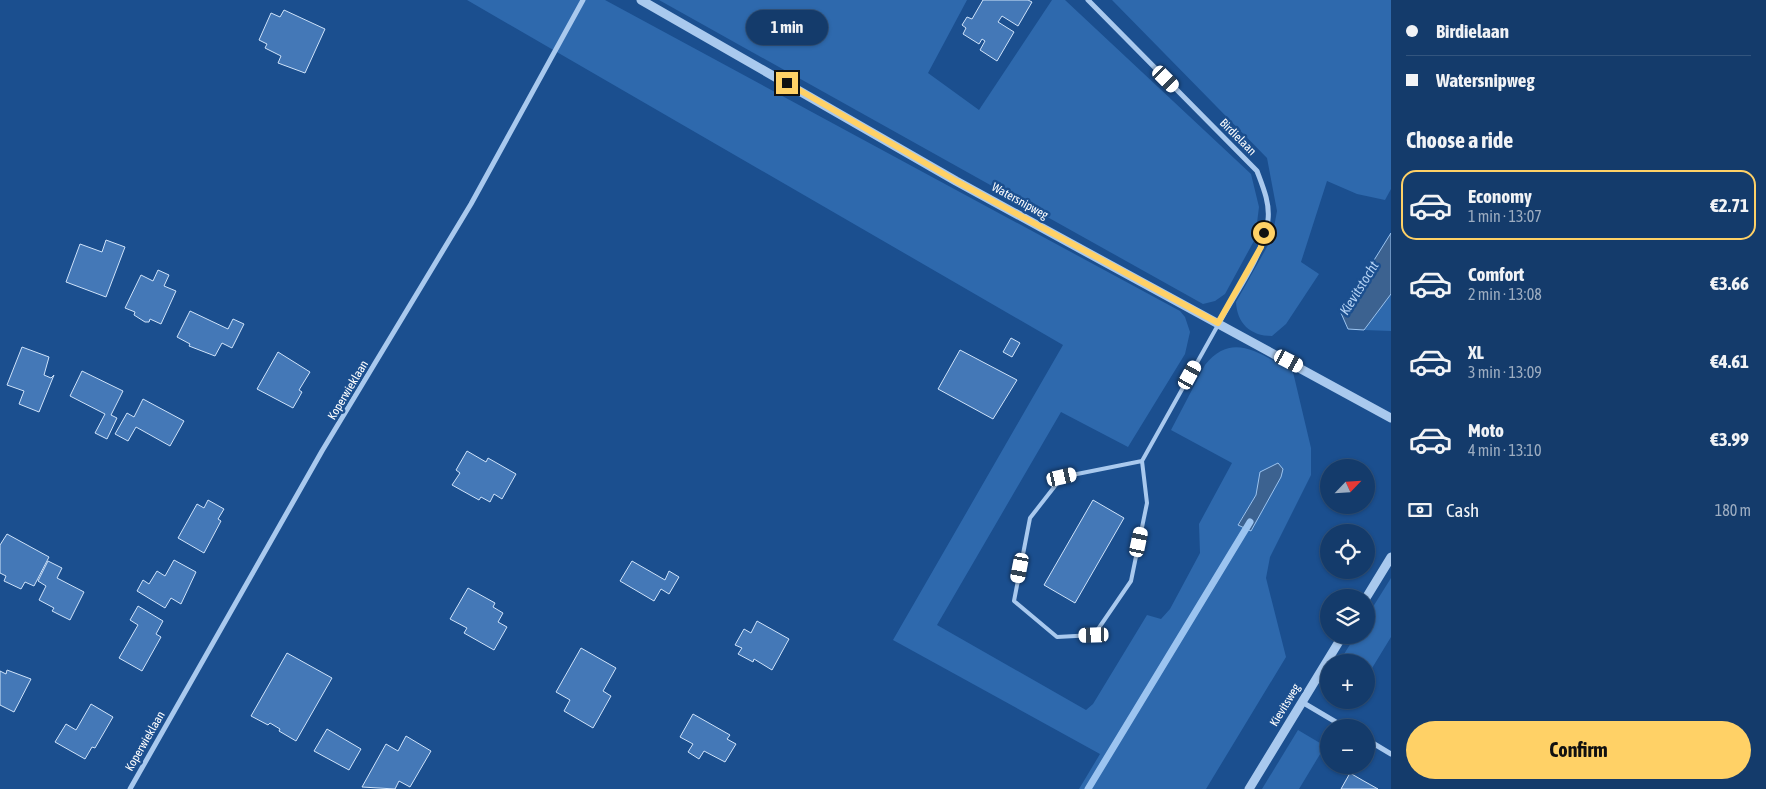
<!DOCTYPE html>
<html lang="en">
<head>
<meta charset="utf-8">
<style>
	:root { --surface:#143b6b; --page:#1d4271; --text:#f1f3f6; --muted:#9dadc1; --line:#33557e; --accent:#ffd166 }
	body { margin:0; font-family:"Asap Condensed",sans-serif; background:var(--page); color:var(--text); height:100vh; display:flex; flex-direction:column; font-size:19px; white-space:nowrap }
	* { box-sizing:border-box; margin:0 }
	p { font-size:16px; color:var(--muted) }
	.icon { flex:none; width:28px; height:28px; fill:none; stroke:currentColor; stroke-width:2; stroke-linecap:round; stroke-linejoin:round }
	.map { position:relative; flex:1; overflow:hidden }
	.details { display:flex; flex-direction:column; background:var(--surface); width:375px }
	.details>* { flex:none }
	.banner { display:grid; align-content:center; height:110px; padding:0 15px; background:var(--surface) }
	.needle { width:32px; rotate:65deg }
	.controls { position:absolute; left:1320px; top:459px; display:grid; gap:10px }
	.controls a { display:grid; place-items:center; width:55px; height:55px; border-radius:50%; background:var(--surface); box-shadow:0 1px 4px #0004,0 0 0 1px var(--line); font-size:25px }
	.end { position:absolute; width:22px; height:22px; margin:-11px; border:6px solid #ffd166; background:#111; box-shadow:0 0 0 2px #111 }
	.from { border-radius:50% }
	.bubble { position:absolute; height:35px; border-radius:18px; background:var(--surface); box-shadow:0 1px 4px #0004,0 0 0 1px var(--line); font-size:16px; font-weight:700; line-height:35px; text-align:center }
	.car { position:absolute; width:15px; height:30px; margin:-15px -8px; border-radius:6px; box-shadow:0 0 4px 1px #0007; background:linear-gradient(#fff 24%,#345 0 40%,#fff 0 76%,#345 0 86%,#fff 0) }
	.banner b { display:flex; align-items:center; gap:18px; height:48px; font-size:19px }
	.banner b+b { border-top:1px solid var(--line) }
	.banner i { width:12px; height:12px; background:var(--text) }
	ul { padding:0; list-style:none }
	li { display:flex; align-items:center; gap:15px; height:70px; margin:0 10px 8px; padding:0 5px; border:2px solid transparent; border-radius:15px }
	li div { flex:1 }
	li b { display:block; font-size:19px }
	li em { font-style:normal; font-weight:700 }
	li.selected { border-color:var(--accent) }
	li>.icon { width:45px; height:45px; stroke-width:1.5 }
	h2 { padding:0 15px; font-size:22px; line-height:60px }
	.pay { display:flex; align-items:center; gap:12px; height:55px; padding:0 15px; font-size:19px }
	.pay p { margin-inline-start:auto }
	.cta { display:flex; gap:10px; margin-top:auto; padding:10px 15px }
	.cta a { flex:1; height:58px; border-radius:30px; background:var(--accent); color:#111; font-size:20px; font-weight:700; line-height:58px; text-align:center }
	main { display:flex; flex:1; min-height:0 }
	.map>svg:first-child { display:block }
</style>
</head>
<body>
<main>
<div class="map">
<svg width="1391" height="789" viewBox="0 0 1391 789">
	<rect width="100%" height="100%" fill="#1b4f8f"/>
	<g fill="#2e69ad" fill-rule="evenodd">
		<path d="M467 0H605L1180 311 1185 317 1190 332 1185 354 1128 447 1061 412 937 625 1086 710 1093 704 1147 615 1161 619 1170 609 1200 553 1199 524 1232 463 1171 430 1205 365C1233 329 1263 356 1293 372L1311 448V475L1270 557 1266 578 1286 657 1206 789H1079L1100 754 893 640 1063 345ZM1256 495 1251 530 1238 524Z"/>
		<polygon points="659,0 967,0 928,73 979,110 1052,0 1065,0 1251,174 1259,207 1255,239 1225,294 1215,301 1203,304"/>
		<path d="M1112 0H1391V189L1385 200 1357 194 1327 181 1301 262 1319 274 1286 324 1272 336C1250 336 1237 323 1236 302L1272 238 1277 211 1267 158Z"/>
		<polygon points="1391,294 1391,331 1364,330"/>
		<polygon points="1391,578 1391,637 1366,678 1366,662 1339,662 1356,635 1366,635 1366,618"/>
		<polygon points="1298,730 1325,746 1299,789 1262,789"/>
	</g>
	<g fill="#3c6290" stroke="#9cc4f0">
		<polygon points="1391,233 1391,294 1364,330 1348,329 1341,313"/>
		<polygon points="1278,463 1283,469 1281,477 1251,531 1238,525 1256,495 1260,472"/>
	</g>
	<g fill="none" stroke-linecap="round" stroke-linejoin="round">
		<polyline stroke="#9cc4f0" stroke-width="7" points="1088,789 1250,522"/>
	</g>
	<g fill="#4478b7" stroke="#cfe3fa">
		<polygon points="983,0 1028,0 1032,2 1018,26 1002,16 998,22 1014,32 997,61 980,50 985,41 982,39 979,44 963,34 966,28 962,25 967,17 972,19"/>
		<polygon points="284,10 325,29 305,73 278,63 281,56 265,48 267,44 259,40 271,13 280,17"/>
		<polygon points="106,240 125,247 106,297 66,282 80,244 102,252"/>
		<polygon points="158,270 169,275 164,286 176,291 161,324 150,319 149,322 145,322 134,315 135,312 125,308 141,275 153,281"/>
		<polygon points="190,311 228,329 233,319 244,324 232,348 222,343 215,356 189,346 190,344 177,337"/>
		<polygon points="1011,338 1020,343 1012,357 1003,352"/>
		<polygon points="22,347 49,357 44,375 51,378 54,375 39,412 19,404 24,391 7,385"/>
		<polygon points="960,350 1017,380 993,419 938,389"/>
		<polygon points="278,352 310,372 299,390 302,392 293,408 257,389"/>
		<polygon points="82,371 123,391 111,415 117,418 107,439 95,433 105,414 70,396"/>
		<polygon points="143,399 184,421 170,446 136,427 128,441 115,434 127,413 134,417"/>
		<polygon points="467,451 486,462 488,458 516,474 502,499 494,494 490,502 481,497 479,500 452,485 460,473 456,470"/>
		<polygon points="208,500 224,509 218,519 221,521 204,553 178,538 197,504 204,508"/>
		<polygon points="1093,500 1124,518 1075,603 1044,585"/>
		<polygon points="7,534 49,557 34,586 25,582 21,589 4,581 6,576 0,573 0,545"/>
		<polygon points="174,560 196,572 181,604 171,598 165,608 137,591 143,580 149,584 157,571 165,576"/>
		<polygon points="48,561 62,568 57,578 84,592 70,620 52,611 54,608 39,600 46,586 38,581"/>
		<polygon points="632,561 665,580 669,571 679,577 669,594 661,589 654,601 620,581"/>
		<polygon points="468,588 495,603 493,607 503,613 498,622 507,627 494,650 464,633 467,628 450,619"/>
		<polygon points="138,606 163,621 156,634 161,637 142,671 119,658 138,625 130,620"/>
		<polygon points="757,621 789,639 772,670 754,659 753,662 738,654 742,648 735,645 744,629 751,633"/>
		<polygon points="581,648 616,668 603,691 611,696 593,728 564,711 570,700 556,692"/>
		<polygon points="287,653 332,678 296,741 279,731 280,729 270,723 268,725 251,716"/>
		<polygon points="7,670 31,679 14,712 0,705 0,671 6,674"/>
		<polygon points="91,704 113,717 95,748 92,747 85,759 55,742 66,724 76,730"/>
		<polygon points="693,714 730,735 727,739 736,744 725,762 704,751 699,759 688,752 693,744 680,737"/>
		<polygon points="327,729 361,749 349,770 314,751"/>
		<polygon points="406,736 431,751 410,787 399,781 395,789 362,787 386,744 398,751"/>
		<polygon points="1350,773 1362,780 1378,789 1341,789"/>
	</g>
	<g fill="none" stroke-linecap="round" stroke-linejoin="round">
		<polyline stroke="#a9c9ee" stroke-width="4" points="1142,461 1062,477 1030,518 1014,601 1057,637 1094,635 1131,581 1147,503 1142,461 1218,325"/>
		<g stroke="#a9c9ee" stroke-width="5">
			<path d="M1088 0 1257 171C1263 187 1270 203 1268 220 1263 257 1236 291 1219 323"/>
			<polyline points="1302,702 1346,728"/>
			<polyline points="1366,739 1391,754"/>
			<polyline points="130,789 322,451 471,204 583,0"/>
		</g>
		<g stroke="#a9c9ee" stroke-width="9">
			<polyline points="641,0 956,181 1391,418"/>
			<polyline points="1366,598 1391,557"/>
			<polyline points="1249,789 1343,635"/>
		</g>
	</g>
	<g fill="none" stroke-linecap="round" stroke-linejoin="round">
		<polyline stroke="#ffd166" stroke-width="6" points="787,83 956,181 1218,323 1261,247 1264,233"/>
	</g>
	<g text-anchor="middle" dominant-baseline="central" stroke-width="5" stroke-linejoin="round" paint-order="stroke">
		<g font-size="12" fill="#fff" stroke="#1b4f8f">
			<text transform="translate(1238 137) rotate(45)">Birdielaan</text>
			<text transform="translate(1020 201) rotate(29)">Watersnipweg</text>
			<text transform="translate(348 390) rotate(-59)">Koperwieklaan</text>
			<text transform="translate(1285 705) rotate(-59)">Kievitsweg</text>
			<text transform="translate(145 741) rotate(-60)">Koperwieklaan</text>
		</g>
		<g font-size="14" font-style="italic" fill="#b5d3f5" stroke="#1b4f8f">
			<text transform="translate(1359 288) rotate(-58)">Kievitstocht</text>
		</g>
	</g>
</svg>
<div class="controls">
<a><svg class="needle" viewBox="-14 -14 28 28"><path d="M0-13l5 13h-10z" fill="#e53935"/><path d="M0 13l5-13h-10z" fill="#9dadc1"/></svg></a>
<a><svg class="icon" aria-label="locate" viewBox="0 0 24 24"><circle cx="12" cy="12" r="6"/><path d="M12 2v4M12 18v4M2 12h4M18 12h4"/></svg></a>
<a><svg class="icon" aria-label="layers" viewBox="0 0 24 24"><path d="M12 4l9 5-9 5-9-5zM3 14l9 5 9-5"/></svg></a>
<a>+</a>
<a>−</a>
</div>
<i class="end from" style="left:1264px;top:233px"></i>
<i class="end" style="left:787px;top:83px"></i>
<div class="bubble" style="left:746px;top:10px;width:82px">1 min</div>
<i class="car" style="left:1166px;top:79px;rotate:135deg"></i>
<i class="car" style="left:1289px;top:361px;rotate:118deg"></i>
<i class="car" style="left:1190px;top:375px;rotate:29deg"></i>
<i class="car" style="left:1062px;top:477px;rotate:77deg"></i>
<i class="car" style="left:1139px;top:542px;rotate:12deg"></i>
<i class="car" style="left:1020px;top:568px;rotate:191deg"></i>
<i class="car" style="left:1094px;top:635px;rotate:268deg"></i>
</div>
<section class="details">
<div class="banner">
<b><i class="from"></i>Birdielaan</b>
<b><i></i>Watersnipweg</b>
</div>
<h2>Choose a ride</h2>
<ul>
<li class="selected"><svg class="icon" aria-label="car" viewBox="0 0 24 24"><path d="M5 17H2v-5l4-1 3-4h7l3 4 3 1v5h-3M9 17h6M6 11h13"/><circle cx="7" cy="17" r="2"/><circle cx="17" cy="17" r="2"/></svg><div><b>Economy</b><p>1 min · 13:07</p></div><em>€2.71</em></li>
<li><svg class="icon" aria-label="car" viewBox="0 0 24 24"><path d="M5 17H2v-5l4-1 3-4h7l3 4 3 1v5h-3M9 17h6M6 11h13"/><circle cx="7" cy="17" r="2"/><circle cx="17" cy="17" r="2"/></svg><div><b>Comfort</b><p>2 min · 13:08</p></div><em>€3.66</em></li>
<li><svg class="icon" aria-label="car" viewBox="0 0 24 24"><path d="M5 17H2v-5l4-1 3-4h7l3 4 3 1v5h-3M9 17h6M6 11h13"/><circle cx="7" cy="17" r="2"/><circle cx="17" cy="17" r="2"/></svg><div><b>XL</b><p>3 min · 13:09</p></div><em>€4.61</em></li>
<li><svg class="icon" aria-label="car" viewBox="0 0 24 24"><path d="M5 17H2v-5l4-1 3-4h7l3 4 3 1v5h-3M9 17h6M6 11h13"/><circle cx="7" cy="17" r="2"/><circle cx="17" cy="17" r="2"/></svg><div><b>Moto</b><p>4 min · 13:10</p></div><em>€3.99</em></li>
</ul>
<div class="pay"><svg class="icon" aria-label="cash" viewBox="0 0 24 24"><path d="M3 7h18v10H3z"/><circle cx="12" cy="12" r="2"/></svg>Cash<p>180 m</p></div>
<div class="cta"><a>Confirm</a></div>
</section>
</main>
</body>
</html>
